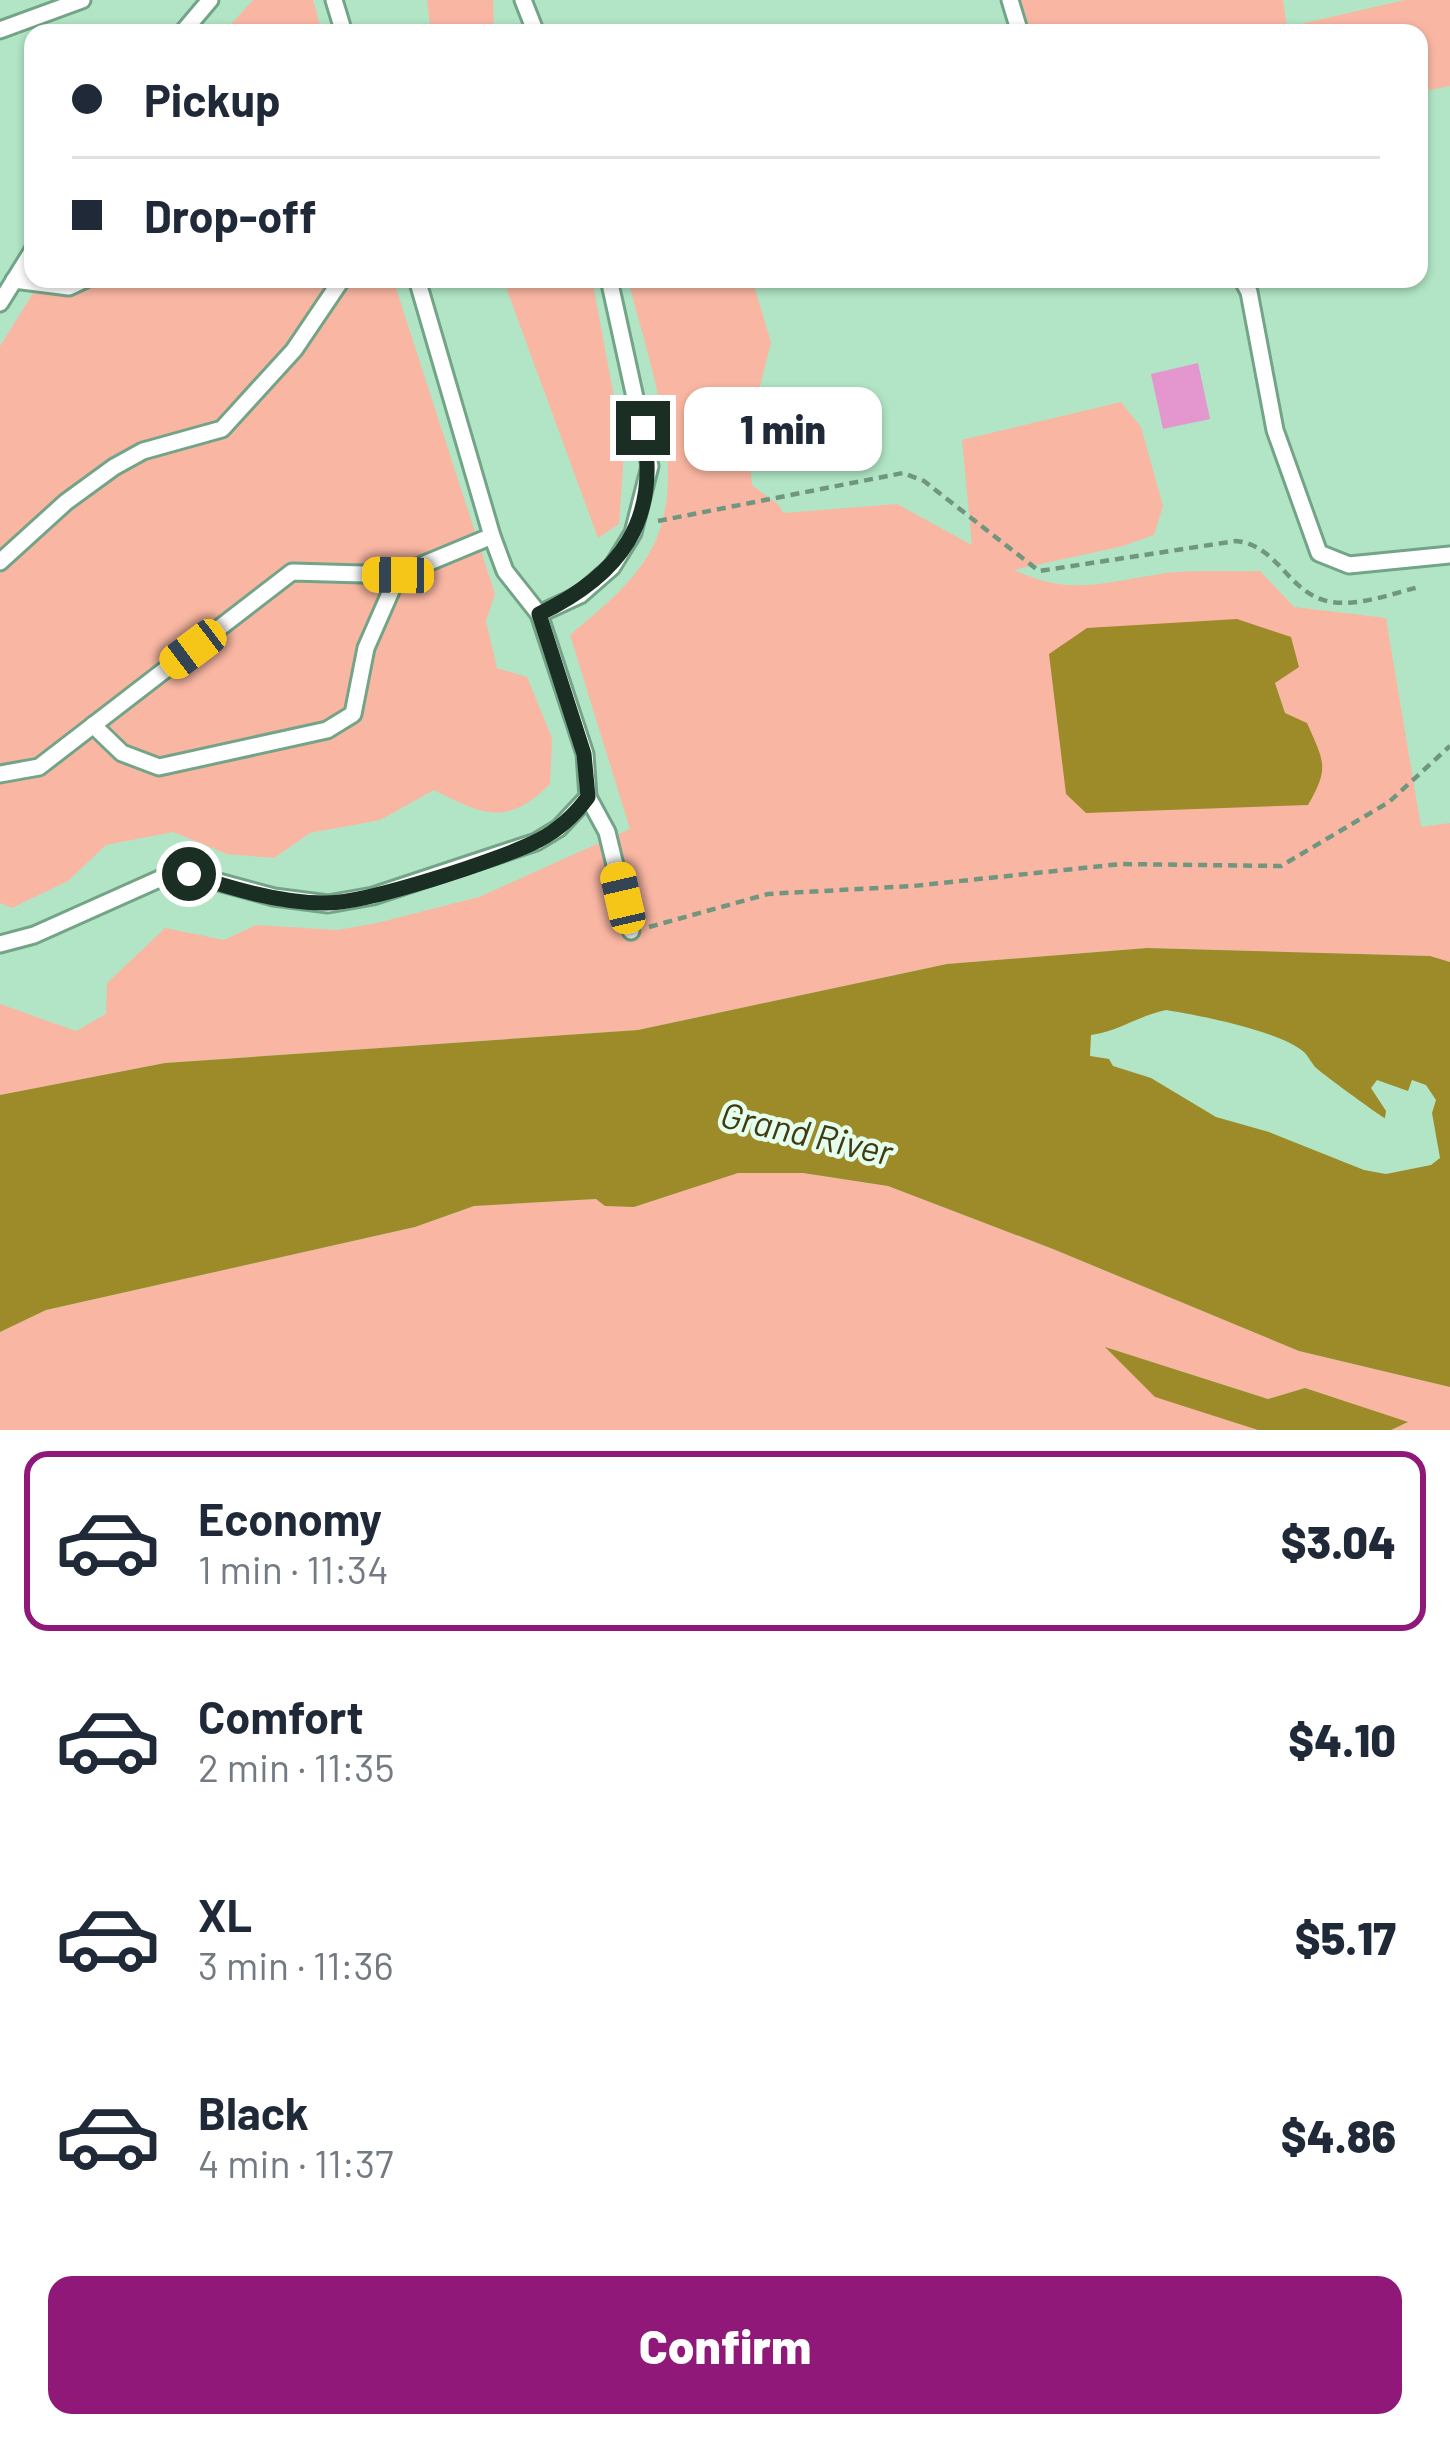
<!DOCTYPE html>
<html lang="en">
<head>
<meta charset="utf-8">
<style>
	:root { --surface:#fff; --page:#f2f2f3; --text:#1f2937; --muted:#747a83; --line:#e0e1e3; --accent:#8f1878 }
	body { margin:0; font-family:Barlow,sans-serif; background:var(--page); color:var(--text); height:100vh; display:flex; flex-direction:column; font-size:45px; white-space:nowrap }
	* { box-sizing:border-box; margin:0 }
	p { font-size:39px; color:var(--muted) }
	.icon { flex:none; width:66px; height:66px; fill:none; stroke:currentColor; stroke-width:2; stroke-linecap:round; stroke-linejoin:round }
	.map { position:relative; height:1430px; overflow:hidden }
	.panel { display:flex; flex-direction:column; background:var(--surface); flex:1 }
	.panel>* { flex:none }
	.banner { position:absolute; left:24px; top:24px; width:1404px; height:264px; border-radius:24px; box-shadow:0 3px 9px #0004; display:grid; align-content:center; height:264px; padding:0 48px; background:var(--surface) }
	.end { position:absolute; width:54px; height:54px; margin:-27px; border:15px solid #1a2e23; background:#fff; box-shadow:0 0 0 6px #fff }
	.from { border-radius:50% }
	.bubble { position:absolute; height:84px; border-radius:24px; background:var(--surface); box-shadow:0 3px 9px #0004; font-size:39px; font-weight:800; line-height:84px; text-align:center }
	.car { position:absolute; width:36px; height:72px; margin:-36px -18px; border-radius:15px; box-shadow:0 0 9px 3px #0007; background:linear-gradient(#f5c518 24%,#345 0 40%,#f5c518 0 76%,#345 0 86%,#f5c518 0) }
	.banner b { display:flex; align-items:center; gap:42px; height:114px; font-size:45px }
	.banner b+b { border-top:3px solid var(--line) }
	.banner i { width:30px; height:30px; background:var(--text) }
	ul { padding:21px 0 0; list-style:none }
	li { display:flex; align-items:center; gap:36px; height:180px; margin:0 24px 18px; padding:0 24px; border:6px solid transparent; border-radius:24px }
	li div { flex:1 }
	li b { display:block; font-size:45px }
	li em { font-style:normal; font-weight:800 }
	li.current { border-color:var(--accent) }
	li>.icon { width:108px; height:108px; stroke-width:1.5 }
	.button { display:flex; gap:24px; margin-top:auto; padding:24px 48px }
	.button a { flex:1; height:138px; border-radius:24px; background:var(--accent); color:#fff; font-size:48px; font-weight:800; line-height:138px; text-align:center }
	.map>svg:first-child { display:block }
</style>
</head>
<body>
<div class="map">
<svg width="1450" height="1430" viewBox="0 0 1450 1430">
	<rect width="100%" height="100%" fill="#b1e5c5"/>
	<g fill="#f9b7a3" fill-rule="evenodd">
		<polygon points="253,0 313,0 322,33 223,33"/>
		<polygon points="427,0 493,0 494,33 431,33"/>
		<polygon points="1021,0 1283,0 1288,33 1031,33"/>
		<polygon points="1405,0 1450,0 1450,86 1419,92 1419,33 1298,33 1296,25"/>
		<path d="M42 279H393L495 594 486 621 497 668 527 677 552 738 550 784C507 827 483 815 434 790L380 820 310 833 274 858 227 854 173 832 106 845 68 881 12 908 0 903V346Z"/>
		<polygon points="503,279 592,279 624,451 619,524 598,538"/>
		<path d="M628 279H752L771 342 747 439 752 485 779 505 783 513 897 504 972 545 962 440 1121 402 1141 427 1163 506 1154 535 1123 546 1014 570C1070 595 1097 584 1154 575 1188 569 1225 572 1260 571L1294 607 1386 618 1421 827 1450 823V962L1430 956 1147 948 947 964 638 1030 165 1063 0 1095V1004L76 1031 106 1014 107 983 165 928 224 940 256 925 337 930 377 923 479 897 630 829 570 635C599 610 634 583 652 548 692 472 647 359 628 279ZM1049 655 1275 682 1285 713Z"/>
		<polygon points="737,1173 803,1173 888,1186 1053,1249 1299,1351 1450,1387 1450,1430 1391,1430 1406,1423 1305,1388 1268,1399 1108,1348 1156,1397 1258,1430 0,1430 0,1332 46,1310 415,1227 474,1206 596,1199 634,1207"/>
	</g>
	<g fill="#9d8a28" fill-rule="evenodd">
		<path d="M1237 619 1291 637 1299 667 1275 683 1285 713 1307 723C1324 762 1330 767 1308 805L1086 813 1066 794 1049 654 1087 628Z"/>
		<path d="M1147 948 1430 956 1450 962V1387L1299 1351 1053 1249 888 1186 803 1173H738L634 1207 605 1206 596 1199 474 1206 415 1227 46 1310 0 1332V1095L165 1063 638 1030 947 964ZM1166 1010C1198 1015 1280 1031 1304 1052 1308 1056 1311 1062 1315 1067 1320 1072 1380 1116 1385 1118L1386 1111 1371 1088 1377 1080 1408 1091 1412 1080 1426 1085 1436 1100 1432 1113 1440 1158 1431 1165 1386 1174 1364 1170 1269 1132 1216 1117 1151 1078 1113 1066 1109 1059 1090 1056 1091 1035C1122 1030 1135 1017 1166 1010Z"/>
		<polygon points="1105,1347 1268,1399 1305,1388 1408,1422 1391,1430 1258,1430 1155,1397"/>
	</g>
	<polygon fill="#e497ce" points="1198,363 1210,419 1163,429 1151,374"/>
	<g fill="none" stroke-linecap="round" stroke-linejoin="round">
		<g stroke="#73a487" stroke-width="21">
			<g id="lane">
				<polyline points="334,0 344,33"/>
				<polyline points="523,0 536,33"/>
				<polyline points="1010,0 1020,33"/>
				<polyline points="0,30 82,0"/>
				<polyline points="182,33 210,0"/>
				<polyline points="1242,279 1249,292 1275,430 1319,553 1349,565 1450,555"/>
				<polyline points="14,280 69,287 86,279"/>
				<polyline points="0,303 33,250"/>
				<polyline points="0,562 66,502 114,467 143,451 222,429 294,350 342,279"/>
				<polyline points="539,614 580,595 612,567 633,533 650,466 609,279"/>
				<polyline points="93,725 122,753 159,767 327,730 353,714 366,648 398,575"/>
				<polyline points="0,774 39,767 292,572 398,575 492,536"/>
				<polyline points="588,797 607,832 631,931"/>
				<polyline points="0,944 34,935 166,876 189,874 274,897 328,904 373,896 536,842 559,828 588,797 585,754 539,614 505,571 492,536 417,279"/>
			</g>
		</g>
		<g stroke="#70967f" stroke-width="4.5" stroke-dasharray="9 6" stroke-linecap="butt">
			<path d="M658 521 903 473 924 481 1039 571 1236 541C1279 545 1289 596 1332 602 1360 606 1391 594 1419 587"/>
			<polyline points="649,927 768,894 913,886 1121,864 1281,866 1389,802 1450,746"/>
		</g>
		<use href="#lane" stroke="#fff" stroke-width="15"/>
	</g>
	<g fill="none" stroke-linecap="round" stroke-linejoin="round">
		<path stroke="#1a2e23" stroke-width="15" d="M189 874C232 889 280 903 325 903 365 904 503 859 539 840 560 829 574 816 588 797L584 754 539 614C620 575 661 521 643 428"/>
	</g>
	<g text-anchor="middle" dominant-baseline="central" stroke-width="9" stroke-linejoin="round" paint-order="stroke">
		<g font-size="36" font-style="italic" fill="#423a12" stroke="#e5ffee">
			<text transform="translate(807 1132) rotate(13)">Grand River</text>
		</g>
	</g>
</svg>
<i class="end from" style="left:189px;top:874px"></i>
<i class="end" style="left:643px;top:428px"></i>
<div class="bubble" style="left:684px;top:387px;width:198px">1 min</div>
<i class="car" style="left:398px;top:575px;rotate:271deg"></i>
<i class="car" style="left:193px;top:649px;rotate:233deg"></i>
<i class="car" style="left:623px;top:898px;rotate:347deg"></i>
<div class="banner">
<b><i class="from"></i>Pickup</b>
<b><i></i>Drop-off</b>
</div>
</div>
<section class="panel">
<ul>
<li class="current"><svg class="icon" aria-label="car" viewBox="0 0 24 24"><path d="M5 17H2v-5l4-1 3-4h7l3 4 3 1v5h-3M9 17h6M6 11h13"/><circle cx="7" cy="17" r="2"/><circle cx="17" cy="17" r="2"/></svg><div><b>Economy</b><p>1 min · 11:34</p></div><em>$3.04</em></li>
<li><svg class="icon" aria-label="car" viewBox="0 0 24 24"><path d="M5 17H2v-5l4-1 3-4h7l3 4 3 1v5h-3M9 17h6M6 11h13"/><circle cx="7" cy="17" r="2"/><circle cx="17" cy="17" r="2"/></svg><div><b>Comfort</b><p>2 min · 11:35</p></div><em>$4.10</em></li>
<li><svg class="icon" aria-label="car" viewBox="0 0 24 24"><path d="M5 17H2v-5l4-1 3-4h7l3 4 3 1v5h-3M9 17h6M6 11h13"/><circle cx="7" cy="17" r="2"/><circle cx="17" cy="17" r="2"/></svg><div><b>XL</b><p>3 min · 11:36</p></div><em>$5.17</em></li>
<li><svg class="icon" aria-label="car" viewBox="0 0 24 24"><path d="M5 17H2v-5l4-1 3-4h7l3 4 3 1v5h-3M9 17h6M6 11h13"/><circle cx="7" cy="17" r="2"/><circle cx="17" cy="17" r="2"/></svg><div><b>Black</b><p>4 min · 11:37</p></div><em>$4.86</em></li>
</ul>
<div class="button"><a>Confirm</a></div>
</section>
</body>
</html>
